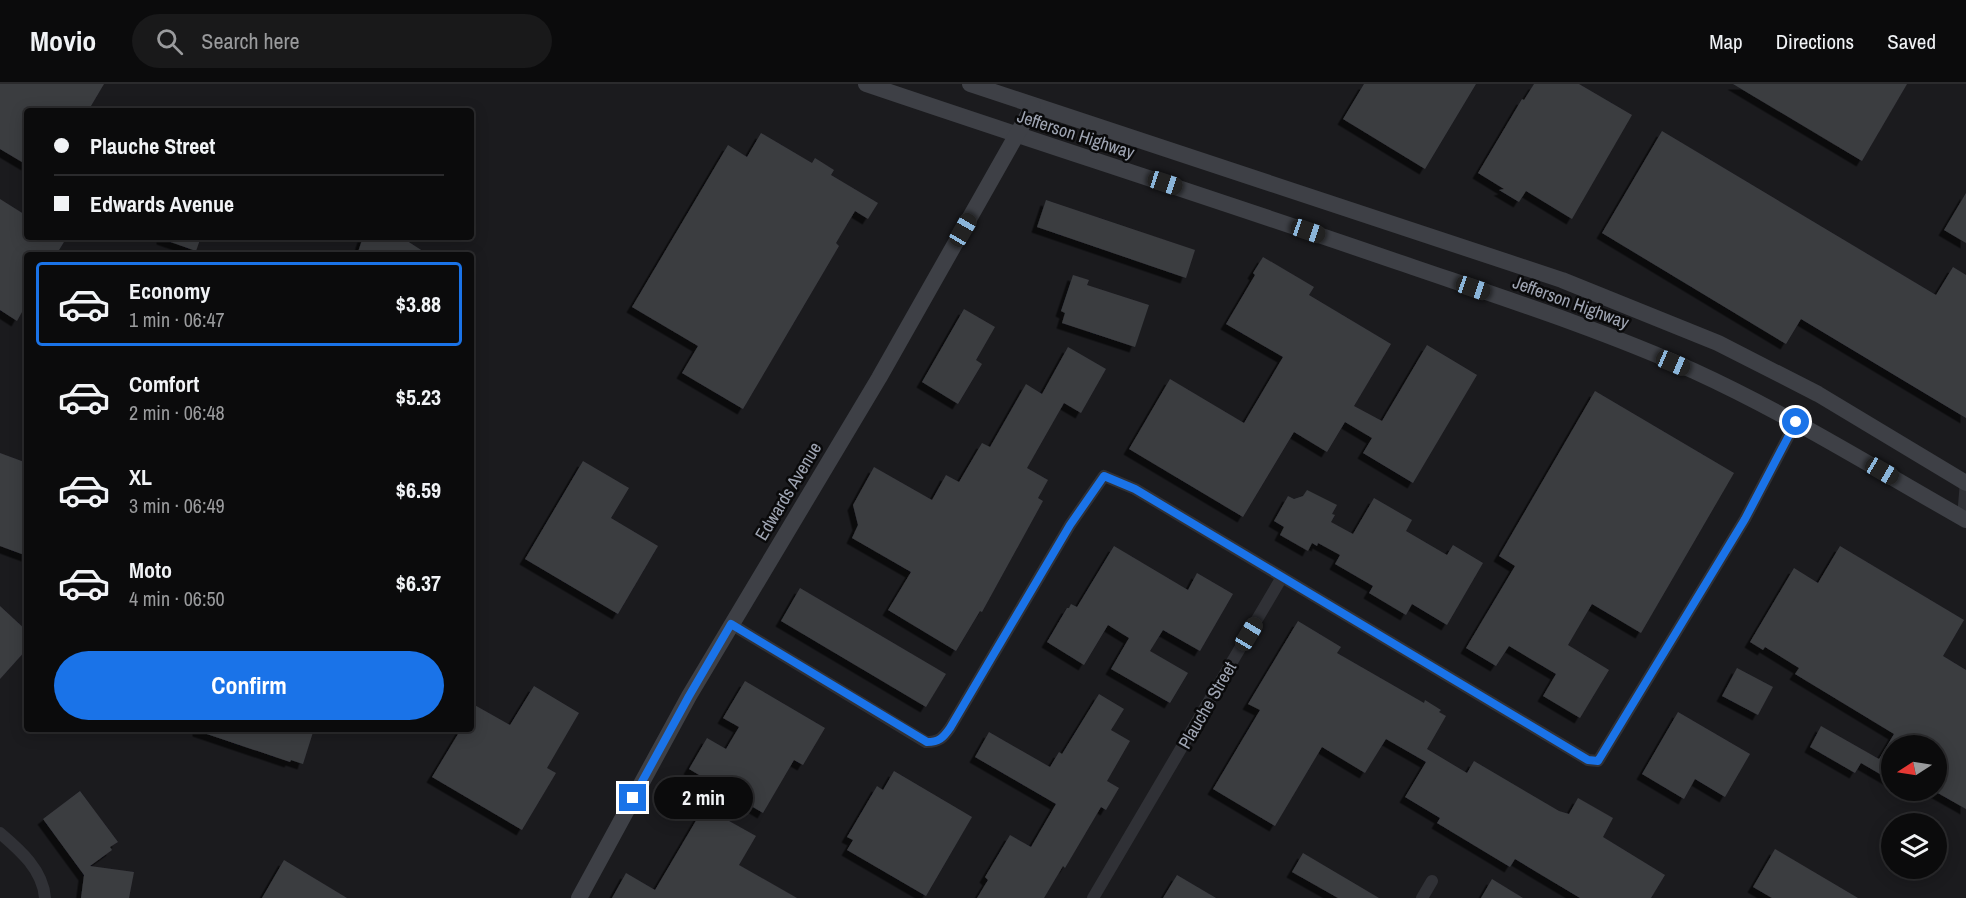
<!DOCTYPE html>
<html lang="en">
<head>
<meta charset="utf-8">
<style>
	:root { --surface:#0b0b0c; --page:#19191a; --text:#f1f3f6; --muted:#9a9b9d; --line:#2b2b2d; --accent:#1a73e8 }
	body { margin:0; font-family:"Archivo Narrow",sans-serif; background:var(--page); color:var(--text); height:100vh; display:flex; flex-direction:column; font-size:22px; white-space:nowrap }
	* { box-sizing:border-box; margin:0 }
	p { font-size:20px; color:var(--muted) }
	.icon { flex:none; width:33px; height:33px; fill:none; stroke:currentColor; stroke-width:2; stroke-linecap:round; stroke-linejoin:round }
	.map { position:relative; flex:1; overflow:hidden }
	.drawer { position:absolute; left:24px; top:168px; width:450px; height:480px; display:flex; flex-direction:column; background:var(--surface); border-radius:6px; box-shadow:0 3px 15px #0003,0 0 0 2px var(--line) }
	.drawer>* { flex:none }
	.banner { position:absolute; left:24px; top:24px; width:450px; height:132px; border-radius:6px; box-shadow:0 3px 15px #0003,0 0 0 2px var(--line); display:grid; align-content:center; height:132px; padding:0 30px; background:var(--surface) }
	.needle { width:39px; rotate:258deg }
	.buttons { position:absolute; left:1881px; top:651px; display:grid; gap:12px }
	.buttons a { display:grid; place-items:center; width:66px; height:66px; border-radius:50%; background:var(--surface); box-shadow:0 3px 15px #0003,0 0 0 2px var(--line); font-size:30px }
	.end { position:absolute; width:27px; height:27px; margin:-14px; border:8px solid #1a73e8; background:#fff; box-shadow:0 0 0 3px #fff }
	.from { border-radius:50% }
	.bubble { position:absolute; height:42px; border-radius:21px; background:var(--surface); box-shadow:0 3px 15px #0003,0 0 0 2px var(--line); font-size:20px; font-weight:700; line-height:42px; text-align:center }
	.car { position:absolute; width:18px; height:36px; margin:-18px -9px; border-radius:8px; box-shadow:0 0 4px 2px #0007; background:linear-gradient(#222 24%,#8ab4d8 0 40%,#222 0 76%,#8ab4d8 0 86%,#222 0) }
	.banner b { display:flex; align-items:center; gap:21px; height:57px; font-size:22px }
	.banner b+b { border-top:2px solid var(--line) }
	.banner i { width:15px; height:15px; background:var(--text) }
	ul { padding:10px 0 0; list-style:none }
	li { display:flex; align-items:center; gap:18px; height:84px; margin:0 12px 9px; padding:0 18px; border:3px solid transparent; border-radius:6px }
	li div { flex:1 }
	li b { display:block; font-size:22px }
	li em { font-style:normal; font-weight:700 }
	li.current { border-color:var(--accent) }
	li>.icon { width:54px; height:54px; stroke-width:1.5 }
	.action { display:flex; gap:12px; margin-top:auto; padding:12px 30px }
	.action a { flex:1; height:69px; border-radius:36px; background:var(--accent); color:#fff; font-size:24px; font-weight:700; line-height:69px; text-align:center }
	header { display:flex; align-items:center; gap:36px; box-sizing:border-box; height:84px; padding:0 30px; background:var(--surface); border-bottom:2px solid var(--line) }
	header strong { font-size:28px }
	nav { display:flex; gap:33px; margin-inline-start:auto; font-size:21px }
	.search { width:420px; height:54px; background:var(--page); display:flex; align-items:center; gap:15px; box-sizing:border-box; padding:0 21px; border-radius:33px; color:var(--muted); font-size:22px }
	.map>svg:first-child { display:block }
</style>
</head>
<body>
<header>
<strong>Movio</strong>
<div class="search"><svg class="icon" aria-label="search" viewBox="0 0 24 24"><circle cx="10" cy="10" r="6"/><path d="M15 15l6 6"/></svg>Search here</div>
<nav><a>Map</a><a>Directions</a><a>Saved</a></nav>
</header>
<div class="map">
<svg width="1966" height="814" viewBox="0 0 1966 814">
	<defs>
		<filter id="shadow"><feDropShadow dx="-5.5" dy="5.5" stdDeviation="0" flood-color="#0009"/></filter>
	</defs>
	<rect width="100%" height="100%" fill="#0f0f10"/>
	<path fill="#1b1b1e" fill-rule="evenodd" d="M0 0H1966V814H0ZM27 27H471V153H27ZM27 171H471V645H27ZM1892 662H1936V706H1892ZM1892 740H1936V784H1892Z"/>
	<g fill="#3b3c41" filter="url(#shadow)">
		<polygon points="0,0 104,0 88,27 27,27 27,81 0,65"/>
		<polygon points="1364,0 1476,0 1425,85 1343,35"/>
		<polygon points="1534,0 1579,0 1632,31 1572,135 1526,107 1519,118 1499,106 1504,105 1478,89 1522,15 1524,16"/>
		<polygon points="1733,0 1907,0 1862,77"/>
		<polygon points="1662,47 1936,211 1953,183 1966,191 1966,334 1801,235 1786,260 1602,149"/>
		<polygon points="761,49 812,79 815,74 834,86 831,91 878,119 868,135 855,127 836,159 839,162 743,325 682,289 698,262 632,223 728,61 747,73"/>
		<polygon points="1966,109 1966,159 1944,146"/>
		<polygon points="0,115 27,132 27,153 67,153 56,171 27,171 27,219 17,237 0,226"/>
		<polygon points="1046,116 1195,166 1186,194 1037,143"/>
		<polygon points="162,153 201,153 196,167 162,155"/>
		<polygon points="363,153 401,153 429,171 357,171"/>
		<polygon points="1263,173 1314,203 1309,211 1391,260 1354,322 1382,337 1427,261 1477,291 1413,399 1363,369 1372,354 1345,338 1327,368 1294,348 1243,433 1129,365 1170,295 1244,339 1283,273 1226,240 1255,191 1253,189"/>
		<polygon points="1073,191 1089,196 1087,201 1149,221 1135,263 1062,239 1065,229 1061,227"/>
		<polygon points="964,225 995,243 976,276 982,280 958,320 922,298"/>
		<polygon points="1068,263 1106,285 1081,329 1064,319 1027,384 1048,396 1038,414 1043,417 982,528 980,527 956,567 888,526 911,488 852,454 858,441 853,421 874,383 932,416 946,391 959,398 982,359 990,363 1026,300 1042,310"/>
		<polygon points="1595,307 1734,389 1641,549 1592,520 1568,561 1609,586 1580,634 1543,612 1556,590 1509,562 1496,582 1466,564 1515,482 1499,472"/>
		<polygon points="0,369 27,379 27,472 0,462"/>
		<polygon points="583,377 629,404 611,434 658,462 618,530 525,475"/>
		<polygon points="1307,406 1337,421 1332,430 1335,431 1331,438 1353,450 1374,414 1412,436 1406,447 1447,471 1453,461 1483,479 1447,541 1412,520 1406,531 1369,509 1373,502 1335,480 1340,471 1318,459 1317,462 1312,459 1308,467 1280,451 1284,443 1274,437 1288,412 1294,415 1303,412"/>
		<polygon points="1114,462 1188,506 1197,489 1233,510 1200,567 1163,546 1150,567 1188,589 1170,619 1111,585 1129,554 1108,541 1084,581 1047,558 1067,524 1069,524 1071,520 1077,523"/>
		<polygon points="1840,462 1964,536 1943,572 1966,586 1966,725 1936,708 1936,662 1892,662 1892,697 1861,679 1855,689 1810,663 1821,642 1879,675 1894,650 1795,590 1799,584 1765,563 1763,566 1750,558 1794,484 1818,499"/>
		<polygon points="800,504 946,590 926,623 781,537"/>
		<polygon points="0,522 27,547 27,565 0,595"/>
		<polygon points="1298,537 1341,563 1337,569 1424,619 1425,616 1441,626 1439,628 1446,632 1427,665 1467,689 1474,677 1559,727 1569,730 1578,714 1613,734 1603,753 1665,791 1651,814 1580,814 1515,775 1510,783 1437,739 1440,734 1405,713 1426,678 1386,655 1365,689 1322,663 1275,742 1213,705 1260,626 1248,620"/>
		<polygon points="1737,584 1773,603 1758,631 1722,612"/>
		<polygon points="745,597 825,644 803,681 794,676 763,729 689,685 707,654 726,665 739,643 723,634"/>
		<polygon points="534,602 579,629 547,684 556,689 522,746 432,693 461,645 471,645 471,619 510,641"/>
		<polygon points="1099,610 1124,625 1111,646 1130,657 1107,697 1119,704 1106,726 1101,723 1065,784 1063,782 1044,814 977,814 988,796 985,793 1010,751 1031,763 1056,720 975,673 989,648 1050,683 1059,668 1062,670"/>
		<polygon points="1678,628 1750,670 1725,713 1695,695 1684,715 1642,690"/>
		<polygon points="198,645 314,645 303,680 291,676 290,678 198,647"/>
		<polygon points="894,687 972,733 926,812 847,766 853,756 847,753 877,702 883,706"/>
		<polygon points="80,707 118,758 110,763 112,766 90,782 134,788 129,814 81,814 84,791 43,735"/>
		<polygon points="704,723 756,752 739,781 797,814 612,814 626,789 655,806"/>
		<polygon points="1775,765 1858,814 1772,814 1753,803"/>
		<polygon points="1303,769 1379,814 1338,814 1292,788"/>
		<polygon points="284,776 347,814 262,814"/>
		<polygon points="1177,791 1216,814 1163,814"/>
		<polygon points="1492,795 1523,814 1481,814"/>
	</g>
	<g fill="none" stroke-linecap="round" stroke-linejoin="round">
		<g stroke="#303136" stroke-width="12">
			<polyline points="1963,434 1966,397"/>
			<path d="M731 540 926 658C939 658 943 654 950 644L1070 441 1104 392 1135 405 1588 676 1598 677 1745 435 1796 338"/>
			<path d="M0 749C20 766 43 786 45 814"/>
			<polyline points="1093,814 1282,493"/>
			<polyline points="1422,814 1432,797"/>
		</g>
		<g stroke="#3e4046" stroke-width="16">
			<path d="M866 0C1043 60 1221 117 1398 178 1497 212 1598 244 1694 287 1788 330 1876 385 1966 436"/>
			<polyline points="970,0 1562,196 1718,259 1818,310 1966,399"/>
			<polyline points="579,814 689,612 879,294 1033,22"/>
		</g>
	</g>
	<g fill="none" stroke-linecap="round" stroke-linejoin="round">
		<path stroke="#1a73e8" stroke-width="8" d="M633 714 689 612 731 540 927 658C939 658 943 654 950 644L1070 441 1104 392 1135 405 1588 676 1598 677 1745 435 1796 338"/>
	</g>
	<g text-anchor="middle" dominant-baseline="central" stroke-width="5" stroke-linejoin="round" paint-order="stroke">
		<g font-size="18" fill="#9fa5b3" stroke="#0a0a0b">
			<text transform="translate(1076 50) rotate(18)">Jefferson Highway</text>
			<text transform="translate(1571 218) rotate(20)">Jefferson Highway</text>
			<text transform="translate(788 407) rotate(-59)">Edwards Avenue</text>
			<text transform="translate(1207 621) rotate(-60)">Plauche Street</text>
		</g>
	</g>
</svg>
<div class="buttons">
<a><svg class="needle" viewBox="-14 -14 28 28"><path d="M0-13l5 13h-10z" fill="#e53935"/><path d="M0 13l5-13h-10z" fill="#9a9b9d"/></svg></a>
<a><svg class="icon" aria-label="layers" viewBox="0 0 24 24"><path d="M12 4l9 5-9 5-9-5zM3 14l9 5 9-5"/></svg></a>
</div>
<i class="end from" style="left:1796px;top:338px"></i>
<i class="end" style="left:633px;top:714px"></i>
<div class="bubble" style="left:654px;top:693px;width:99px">2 min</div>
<i class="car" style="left:1165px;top:99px;rotate:108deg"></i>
<i class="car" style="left:963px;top:146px;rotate:30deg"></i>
<i class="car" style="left:1308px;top:147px;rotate:109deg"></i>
<i class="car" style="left:1473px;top:204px;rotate:109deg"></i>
<i class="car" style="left:1673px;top:279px;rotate:113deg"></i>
<i class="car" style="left:1882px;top:387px;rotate:120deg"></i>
<i class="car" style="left:1249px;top:550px;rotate:31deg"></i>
<div class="banner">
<b><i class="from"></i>Plauche Street</b>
<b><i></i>Edwards Avenue</b>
</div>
<section class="drawer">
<ul>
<li class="current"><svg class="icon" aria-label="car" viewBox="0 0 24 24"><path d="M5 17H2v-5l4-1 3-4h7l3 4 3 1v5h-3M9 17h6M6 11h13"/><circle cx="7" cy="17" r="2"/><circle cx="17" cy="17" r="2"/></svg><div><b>Economy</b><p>1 min · 06:47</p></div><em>$3.88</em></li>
<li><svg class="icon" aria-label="car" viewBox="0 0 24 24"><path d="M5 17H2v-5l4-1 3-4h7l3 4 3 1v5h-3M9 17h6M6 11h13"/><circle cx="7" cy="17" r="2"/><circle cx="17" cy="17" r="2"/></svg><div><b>Comfort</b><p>2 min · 06:48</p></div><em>$5.23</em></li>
<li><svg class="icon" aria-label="car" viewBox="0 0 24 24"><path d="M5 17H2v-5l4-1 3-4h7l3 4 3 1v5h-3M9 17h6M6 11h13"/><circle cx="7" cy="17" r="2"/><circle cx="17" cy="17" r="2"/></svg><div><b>XL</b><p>3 min · 06:49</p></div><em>$6.59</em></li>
<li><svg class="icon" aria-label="car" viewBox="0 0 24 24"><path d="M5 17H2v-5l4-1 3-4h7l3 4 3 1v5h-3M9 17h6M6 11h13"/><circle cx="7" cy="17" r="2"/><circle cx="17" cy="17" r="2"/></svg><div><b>Moto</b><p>4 min · 06:50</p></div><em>$6.37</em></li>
</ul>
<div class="action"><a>Confirm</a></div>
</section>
</div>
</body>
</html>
